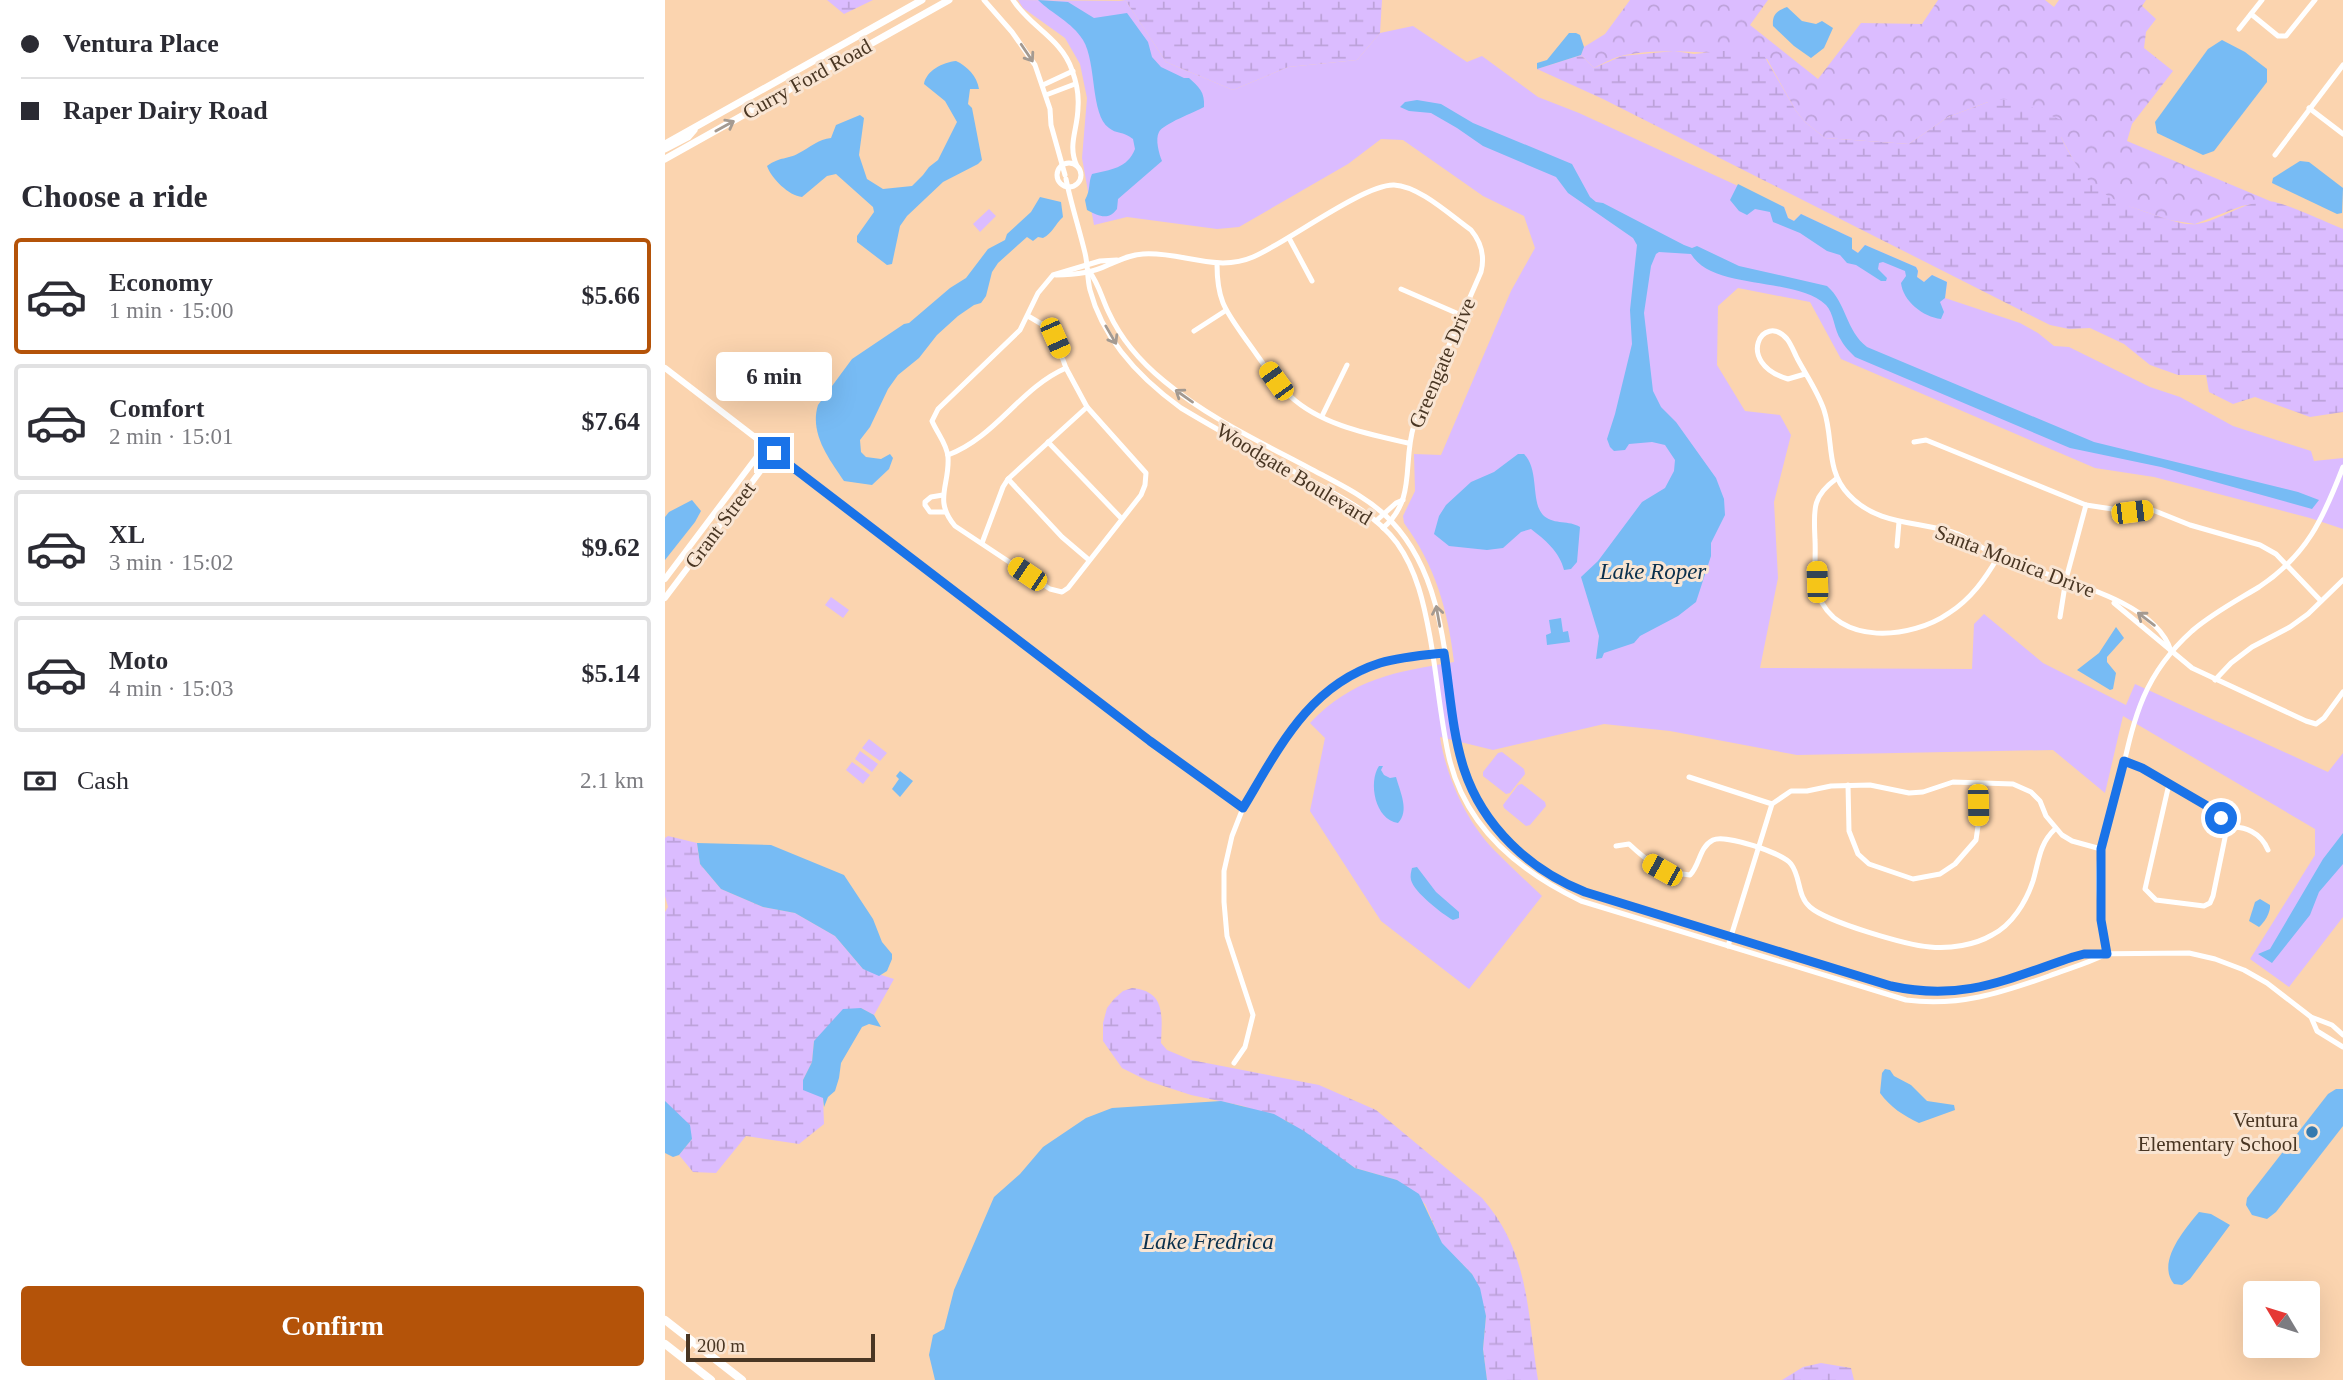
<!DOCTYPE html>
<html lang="en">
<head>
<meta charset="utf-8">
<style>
	:root { --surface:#fff; --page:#f2f2f3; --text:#2b2b33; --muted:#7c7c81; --line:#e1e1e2; --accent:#b45309 }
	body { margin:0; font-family:Georgia,serif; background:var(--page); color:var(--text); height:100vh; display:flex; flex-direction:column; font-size:26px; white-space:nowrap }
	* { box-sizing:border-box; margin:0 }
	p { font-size:23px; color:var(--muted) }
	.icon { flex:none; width:38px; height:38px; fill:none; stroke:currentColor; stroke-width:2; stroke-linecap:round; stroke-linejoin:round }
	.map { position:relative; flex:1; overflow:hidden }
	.sheet { display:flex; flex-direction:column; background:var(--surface); width:665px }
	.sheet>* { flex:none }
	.hud { display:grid; align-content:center; height:154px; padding:0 21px; background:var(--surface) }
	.needle { width:46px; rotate:308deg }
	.controls { position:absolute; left:1578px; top:1281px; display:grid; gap:14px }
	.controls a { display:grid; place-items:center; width:77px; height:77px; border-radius:7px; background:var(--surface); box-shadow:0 7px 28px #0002; font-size:35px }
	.scale { position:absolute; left:21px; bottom:18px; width:189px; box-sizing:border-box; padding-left:7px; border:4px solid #493623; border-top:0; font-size:19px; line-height:24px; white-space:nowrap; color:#493623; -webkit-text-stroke:5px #f9e5d3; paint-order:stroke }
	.end { position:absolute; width:32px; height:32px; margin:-16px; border:9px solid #1a73e8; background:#fff; box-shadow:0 0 0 4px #fff }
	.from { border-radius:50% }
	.bubble { position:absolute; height:49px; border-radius:7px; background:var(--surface); box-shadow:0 7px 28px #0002; font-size:23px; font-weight:600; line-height:49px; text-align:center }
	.car { position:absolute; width:21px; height:42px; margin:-21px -10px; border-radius:9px; box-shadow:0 0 5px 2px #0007; background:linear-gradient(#f5c518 24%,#345 0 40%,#f5c518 0 76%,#345 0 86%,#f5c518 0) }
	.hud b { display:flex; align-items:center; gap:24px; height:66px; font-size:26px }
	.hud b+b { border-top:2px solid var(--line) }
	.hud i { width:18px; height:18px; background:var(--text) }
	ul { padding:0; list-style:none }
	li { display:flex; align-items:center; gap:21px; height:116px; margin:0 14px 10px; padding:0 7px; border:4px solid var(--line); border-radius:7px }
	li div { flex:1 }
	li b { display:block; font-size:26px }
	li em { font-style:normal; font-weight:600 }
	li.selected { border-color:var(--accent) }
	li>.icon { width:63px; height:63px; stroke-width:1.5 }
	h2 { padding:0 21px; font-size:32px; line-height:84px }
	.pay { display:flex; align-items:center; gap:18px; height:77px; padding:0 21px; font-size:26px }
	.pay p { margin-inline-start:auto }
	.cta { display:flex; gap:14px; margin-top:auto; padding:14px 21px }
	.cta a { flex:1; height:80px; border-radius:7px; background:var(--accent); color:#fff; font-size:28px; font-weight:600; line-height:80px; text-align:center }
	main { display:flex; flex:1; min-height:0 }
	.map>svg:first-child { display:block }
</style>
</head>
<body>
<main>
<section class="sheet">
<div class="hud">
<b><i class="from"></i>Ventura Place</b>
<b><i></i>Raper Dairy Road</b>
</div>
<h2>Choose a ride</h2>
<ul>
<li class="selected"><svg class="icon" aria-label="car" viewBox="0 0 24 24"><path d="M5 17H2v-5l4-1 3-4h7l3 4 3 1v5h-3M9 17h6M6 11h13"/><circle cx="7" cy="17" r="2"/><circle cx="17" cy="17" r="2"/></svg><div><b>Economy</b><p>1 min · 15:00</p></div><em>$5.66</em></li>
<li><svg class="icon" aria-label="car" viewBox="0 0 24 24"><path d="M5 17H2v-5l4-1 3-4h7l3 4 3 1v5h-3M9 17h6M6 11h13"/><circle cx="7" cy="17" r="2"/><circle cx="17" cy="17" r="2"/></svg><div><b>Comfort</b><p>2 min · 15:01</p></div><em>$7.64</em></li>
<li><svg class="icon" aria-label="car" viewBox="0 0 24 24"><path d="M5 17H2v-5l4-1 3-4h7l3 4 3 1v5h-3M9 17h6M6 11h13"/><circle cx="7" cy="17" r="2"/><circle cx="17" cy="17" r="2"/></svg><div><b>XL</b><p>3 min · 15:02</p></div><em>$9.62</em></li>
<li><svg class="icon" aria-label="car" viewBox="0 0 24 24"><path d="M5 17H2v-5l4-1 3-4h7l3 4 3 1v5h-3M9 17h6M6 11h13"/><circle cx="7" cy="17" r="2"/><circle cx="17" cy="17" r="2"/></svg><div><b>Moto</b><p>4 min · 15:03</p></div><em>$5.14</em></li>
</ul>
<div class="pay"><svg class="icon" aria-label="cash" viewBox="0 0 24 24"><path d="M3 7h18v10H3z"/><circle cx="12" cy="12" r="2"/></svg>Cash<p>2.1 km</p></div>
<div class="cta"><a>Confirm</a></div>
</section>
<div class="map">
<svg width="1678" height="1380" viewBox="0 0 1678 1380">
	<defs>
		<pattern id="forest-crowns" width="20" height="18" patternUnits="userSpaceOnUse" patternTransform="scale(1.75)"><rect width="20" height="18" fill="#dbbcff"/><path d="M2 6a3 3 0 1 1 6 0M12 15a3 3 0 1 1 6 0" fill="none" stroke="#bda2da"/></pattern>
		<pattern id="wetland-marsh" width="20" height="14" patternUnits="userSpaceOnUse" patternTransform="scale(1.75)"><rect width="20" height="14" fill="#dbbcff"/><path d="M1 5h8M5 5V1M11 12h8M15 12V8" fill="none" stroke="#bda2da"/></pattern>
	</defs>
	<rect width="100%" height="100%" fill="#fbd4af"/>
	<g fill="#dbbcff">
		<path d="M353 0 461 1 501 62 568 90 623 67 692 60 715 33 748 26 802 62 817 56 873 97 914 113 1119 207 1123 218 1129 221 1136 214 1187 238V249L1193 253 1200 245 1251 267 1253 271 1252 277 1259 282 1267 275 1282 282 1280 298 1355 323 1373 333 1389 346 1404 347 1485 387 1515 397 1568 426 1646 451 1649 461 1678 458V529L1645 518 1489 477 1430 468 1176 359 1145 302 1073 288 1053 306 1052 365 1080 411 1115 415 1126 435 1109 502 1113 578 1095 668 1307 669 1309 624 1319 614 1378 663 1461 705 1470 684 1663 772 1678 753V917L1624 987 1585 959 1650 855V829L1458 716 1440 793 1388 750 1132 755 1005 731 939 724 828 750 775 737C781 776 801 821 829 850 845 866 861 881 877 896L804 989 716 921 645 811 660 738 645 723C688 678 730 672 789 662 783 610 770 565 739 523L738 516 750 491 749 454 776 455 846 291 870 248 859 216 818 196 738 140 716 139 683 164 574 227 552 229 462 217 429 225 417 158 422 98 415 64 400 38 358 8Z"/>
		<polygon points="324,209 331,216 315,232 308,224"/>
		<polygon points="166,597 184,610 178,618 160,605"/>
		<polygon points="204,739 222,753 215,761 197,748"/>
		<polygon points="195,751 213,764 207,772 190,759"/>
		<polygon points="837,752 859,769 860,774 845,793 841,794 818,776 818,772 833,753"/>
		<polygon points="187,762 205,775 198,784 181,770"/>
		<polygon points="857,784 880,802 881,806 865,825 861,826 839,808 838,805 853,785"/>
	</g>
	<path fill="url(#forest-crowns)" d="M965 0H1103L1085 25 1153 79 1196 23 1257 24 1273 0H1380L1389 7 1394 0H1481L1477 6 1491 19 1481 32 1479 48 1508 71 1467 124 1462 141 1605 201 1577 206 1530 224 1504 220 1472 209 1450 202 1431 188 1415 173 1396 137 1323 102 1283 117 1244 144 1160 138 1140 122 1131 111 1102 59C1056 54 1006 47 960 55 949 57 939 63 929 68L916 55 919 47 940 34Z"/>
	<g fill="url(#wetland-marsh)">
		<polygon points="162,0 208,0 179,14"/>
		<polygon points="454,0 717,0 715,33 692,60 623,67 568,90 501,62 461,1"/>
		<path d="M1068 50 1097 52 1131 111 1140 122 1160 138 1244 144 1283 117 1323 102 1339 99 1352 101 1401 122 1396 137C1420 187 1439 199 1490 215 1502 219 1520 226 1532 224 1557 220 1577 202 1603 201 1616 201 1663 223 1678 229V412L1645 417 1590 397 1568 404 1544 392 1541 375H1513L1485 365 1459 344 1425 328 1404 329 1385 325 938 99 872 69 916 55 929 68 957 56 1009 51 1029 54Z"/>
		<polygon points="3,836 32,843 35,864 56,889 98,907 130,913 170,936 198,969 229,979 209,1015 196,1008 149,1041 147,1062 138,1080 158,1098 159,1124 134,1144 81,1136 51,1173 28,1172 14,1155 27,1139 0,1101 0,912 3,907 0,896 0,838"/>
		<path d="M467 988C501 991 497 1016 496 1043L502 1050 526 1060 654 1085 711 1110 817 1198C865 1253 862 1312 873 1380H822L818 1349 821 1316 807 1274 777 1244 760 1204 732 1180 690 1168 622 1121 578 1106 526 1095 483 1081 457 1068 438 1041V1023L442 1008 449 999 458 991Z"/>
		<polygon points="1156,1363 1186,1368 1189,1380 1117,1380 1138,1367"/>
	</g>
	<g fill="#77bbf4">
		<path d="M373 0 403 2 429 18 462 13 483 42 487 57 496 67 519 78H524C534 87 540 92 539 107 530 112 498 124 494 132 490 139 494 154 497 161L453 199 452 209C443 221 434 216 422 210L420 200C426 189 423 183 427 174 445 170 463 168 470 149L468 139C458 131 451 134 444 128 425 114 432 63 418 40 407 22 387 14 373 0Z"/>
		<path d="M1122 7 1137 21 1151 24 1157 21 1168 28 1159 48 1146 58 1129 46 1108 26C1107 14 1112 11 1122 7Z"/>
		<polygon points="904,33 911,33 915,35 919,47 916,55 872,69 872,63 882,60"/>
		<polygon points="1557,40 1580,52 1602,69 1602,82 1549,151 1538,155 1492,133 1490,122 1543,49"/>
		<path d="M291 61C302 66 312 76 314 89H305L303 104 307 108 317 160 313 164 278 182 242 216 235 226 227 264 222 265 192 242V236L209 212 208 207 171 174 162 176 137 197C124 196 106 178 102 166 116 156 122 160 134 153 144 148 154 139 166 138L171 125 195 115 199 118 194 155 202 179 218 189 247 186 258 175 264 167 273 160 292 122 280 101 259 84C261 71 278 62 291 61Z"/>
		<path d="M752 100 776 104 808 123 907 164 925 197 931 202 938 203 1019 245 1027 248 1032 246 1074 266 1162 286C1181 302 1181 331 1202 347L1429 442 1633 492 1654 500 1647 509 1496 467 1405 448 1190 357C1185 352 1179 346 1176 340 1169 330 1169 313 1161 305 1130 276 1048 291 1026 254L994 252 991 254 986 266 979 313 988 391 996 407 1011 422 1051 478 1059 499 1060 515 1046 543V556L1031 602 1013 616 975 636 969 643 939 653 937 658 931 659 934 636 916 577 933 561 977 502 1000 488 1009 471 1010 460 1000 445 987 442 964 444 960 450 949 451 945 447 942 439 950 414 967 344 965 310 972 245 968 238 903 193 891 177 818 146 792 128 766 113 744 111 735 107 740 102Z"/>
		<polygon points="1635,161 1644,162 1678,188 1677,213 1672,214 1607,183 1608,178"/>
		<path d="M1073 184 1119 207 1123 218 1129 221 1136 214 1187 238V249L1193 253 1200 245 1251 267 1253 271 1252 277 1259 282 1267 275 1282 282 1280 298 1275 302 1279 312 1276 319C1258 317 1238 301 1236 283L1241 276 1240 271 1218 262 1214 263 1213 269 1222 278 1221 281H1216L1191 265 1182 263 1175 255 1162 251 1135 233 1108 222 1105 212 1090 209 1082 215 1074 211 1065 200Z"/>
		<path d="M375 197 396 202 398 217C390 224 388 233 378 238L373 237 368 241 362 237 333 263 327 272 321 296 316 303 309 305 293 316 272 335 254 358 233 375 223 389 205 427 195 440 196 452 201 457 216 459 225 454 228 458 224 469 207 485 179 481C165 460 144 434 153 405L187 359 239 324 244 323 285 288 301 278 323 249 340 240 342 234 366 212Z"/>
		<path d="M853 454H859C875 470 865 503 879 516 890 525 904 520 915 527L912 562 906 569 899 570C895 552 879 539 866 529L856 532 838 548 822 550 784 546 769 534 774 516 781 505 806 482 829 472Z"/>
		<polygon points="27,500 36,511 30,522 0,560 0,517 4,512"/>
		<polygon points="896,618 898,632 903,631 905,642 882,645 881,635 886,633 884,620"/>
		<polygon points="1451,627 1459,638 1442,657 1442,662 1451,673 1448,689 1445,690 1412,670 1434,653"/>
		<path d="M714 766H718L716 770 719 775 725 778 731 777C735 792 745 811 733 823 710 820 703 782 714 766Z"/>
		<polygon points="235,771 248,781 235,797 227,789 234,779 231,776"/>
		<polygon points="1678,833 1678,864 1654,892 1645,915 1607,963 1593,954 1605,949 1658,859"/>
		<polygon points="32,843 106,845 179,875 208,919 217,942 227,954 227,959 222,971 214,976 198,969 170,936 130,913 98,907 56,889 35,864"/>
		<path d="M752 867 771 892 794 912V918L788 920C777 914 749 892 746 880 745 876 746 872 747 868Z"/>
		<path d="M1595 899 1605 905C1606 912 1599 923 1594 927L1584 921 1590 902Z"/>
		<polygon points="196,1008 209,1015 216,1027 204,1024 197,1027 176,1063 174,1078 170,1091 163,1097 159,1107 158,1098 138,1090 138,1080 147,1062 149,1041 178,1009"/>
		<path d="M1220 1069 1225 1070 1229 1076 1246 1085 1262 1101 1289 1105 1290 1110 1254 1123C1239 1116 1225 1107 1215 1093L1217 1073Z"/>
		<polygon points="1671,1089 1678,1089 1678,1126 1611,1212 1602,1219 1587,1215 1581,1205 1582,1198 1663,1094"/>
		<polygon points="0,1101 25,1125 27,1139 14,1155 8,1157 0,1153"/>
		<polygon points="556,1101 609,1114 639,1131 690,1168 732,1180 754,1194 777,1243 807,1274 815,1288 821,1316 818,1349 822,1380 270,1380 264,1355 268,1335 279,1329 289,1290 329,1197 355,1174 378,1147 421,1118 447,1108"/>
		<path d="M1534 1212 1546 1214 1565 1225 1525 1279 1517 1285 1509 1284C1491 1262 1520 1229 1534 1212Z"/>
	</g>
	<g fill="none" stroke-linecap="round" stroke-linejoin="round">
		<g stroke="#fff" stroke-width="5">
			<polyline points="319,0 347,32 370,65 385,109 386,125 400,175"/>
			<path d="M348 0C365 27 396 38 407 70 411 81 414 95 413 107 413 129 402 145 412 166"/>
			<polyline points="1586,14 1613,36 1621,36 1650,0"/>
			<polyline points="1574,29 1597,0"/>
			<polyline points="378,85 408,71"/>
			<polyline points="381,95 410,84"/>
			<polyline points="1644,108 1678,134"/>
			<polyline points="1610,155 1678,65"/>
			<circle cx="404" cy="175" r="12"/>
			<path d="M401 179C406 204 414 228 420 253 423 265 422 278 425 290 438 340 476 379 516 408 556 432 596 454 637 476 670 494 709 512 732 543 752 571 759 604 765 637 772 676 775 715 783 753 798 825 853 871 916 901L1241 1000C1293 1007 1336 993 1384 976 1402 969 1421 964 1439 955"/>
			<polyline points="624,238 647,281"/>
			<path d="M552 264C552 302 561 311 582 341 596 360 608 380 625 396 656 425 703 434 743 443"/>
			<path d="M424 271C434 284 437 299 444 313 456 339 477 363 499 381 542 417 595 442 644 468 672 483 705 498 727 522 779 577 780 660 790 731 800 797 839 850 897 883 914 892 934 897 952 902 983 912 1015 922 1047 932 1107 949 1166 968 1226 987L1251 992 1291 991 1316 988 1419 954 1524 953 1550 959 1579 970 1602 983 1646 1017 1667 1025 1678 1035"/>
			<path d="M391 275C409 275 427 273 443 265 455 260 464 255 478 254 515 251 551 273 588 257 621 243 699 184 729 185 754 186 785 215 806 230 816 242 820 256 816 272L749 425C737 463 752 499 718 528"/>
			<polyline points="736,289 796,315"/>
			<path d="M363 316 380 326 390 338 401 368 422 407 481 473 480 485 476 495 403 588 397 592 385 589 290 526C268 500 285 485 283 457 282 444 272 433 267 421L273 409 355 330 373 293 388 275 435 261 452 260"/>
			<polyline points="529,331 560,311"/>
			<path d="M1140 374 1123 379C1069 363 1098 311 1122 339 1126 344 1129 352 1132 358 1141 375 1153 392 1159 410 1169 440 1160 470 1184 495 1212 525 1251 521 1287 532 1304 537 1318 550 1334 557 1382 578 1489 596 1506 651"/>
			<polyline points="657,416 682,365"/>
			<polyline points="383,442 456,518"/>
			<polyline points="1249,442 1261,440 1421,505 1467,512 1485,509 1525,525 1595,545 1611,554 1656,601"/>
			<path d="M283 455C331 437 355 388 401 368"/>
			<polyline points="343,479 397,537 424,560"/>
			<path d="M1171 479C1146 497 1149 511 1150 540 1151 557 1148 578 1153 594 1172 647 1247 639 1284 613 1306 599 1320 579 1333 557"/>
			<polyline points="278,495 266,497 260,502 260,505 265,512 280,512"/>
			<polyline points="711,521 731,503 738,500"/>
			<polyline points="317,543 338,487 343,479 422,407"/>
			<polyline points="1232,546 1234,522"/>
			<polyline points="1449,603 1527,668 1641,721 1651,724 1659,718 1678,692"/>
			<polyline points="1395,617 1401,579 1421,505"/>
			<polyline points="1550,680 1566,663 1587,647 1625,627 1643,614 1678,580"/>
			<polyline points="485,741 578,808"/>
			<polyline points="1459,761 1477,768 1549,810 1562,828 1548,896 1545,903 1539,906 1491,900 1480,889 1504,784"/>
			<polyline points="1024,777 1107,804"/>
			<polyline points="1183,785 1184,831 1193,854 1204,864 1248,879 1275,874 1290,864 1311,840 1313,826 1313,783"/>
			<path d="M1562 828C1580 825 1596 833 1603 850"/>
			<path d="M951 846 964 844C983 862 998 873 1025 875 1035 865 1034 847 1048 840 1060 834 1118 853 1126 864 1136 877 1132 896 1145 907 1162 922 1241 945 1265 947 1285 949 1310 945 1327 935 1347 925 1361 902 1368 881 1374 861 1374 844 1390 829"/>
			<polyline points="1063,946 1107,804 1126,791 1142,791 1166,786 1205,785 1244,793 1258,792 1288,782 1348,784 1366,792 1375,801 1381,816 1397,835 1407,841 1436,849"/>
			<path d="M1442 954C1436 920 1430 882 1436 848 1440 825 1449 803 1455 781 1469 719 1477 676 1527 631 1548 613 1571 601 1594 587 1642 555 1658 519 1678 467"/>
			<polyline points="1646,1017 1652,1031 1678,1047"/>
			<polyline points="569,1063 580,1047 588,1015 562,936 559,902 559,871 567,836 578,808 629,724 666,688 716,662 779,653"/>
			<polyline points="17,1358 27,1341"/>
		</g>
		<g stroke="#fff" stroke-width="6">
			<polyline points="0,368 485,741"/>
			<polyline points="0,579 100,446"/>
			<polyline points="0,598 109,453"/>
		</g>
		<g stroke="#fff" stroke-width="7">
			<polyline points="0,144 257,0"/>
			<polyline points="0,149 23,137 29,130"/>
			<polyline points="0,159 284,0"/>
		</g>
		<g stroke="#fff" stroke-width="8">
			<polyline points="0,1320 77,1380"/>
			<polyline points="0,1344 46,1380"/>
		</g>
	</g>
	<defs><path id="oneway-shaft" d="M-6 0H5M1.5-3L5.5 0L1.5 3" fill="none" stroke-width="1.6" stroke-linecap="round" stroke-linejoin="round" transform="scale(1.75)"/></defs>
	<g stroke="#a49a91">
		<use href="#oneway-shaft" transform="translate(362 53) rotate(56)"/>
		<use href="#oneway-shaft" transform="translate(60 126) rotate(-29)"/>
		<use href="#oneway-shaft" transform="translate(446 335) rotate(60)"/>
		<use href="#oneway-shaft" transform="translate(519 396) rotate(-145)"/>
		<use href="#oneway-shaft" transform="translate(773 616) rotate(-100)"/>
		<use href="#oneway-shaft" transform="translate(1481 619) rotate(-143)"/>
	</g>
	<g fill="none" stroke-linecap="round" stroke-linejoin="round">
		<path stroke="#1a73e8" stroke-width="9" d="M109 453 485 741 578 808C614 748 643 686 715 663 735 657 759 655 779 653 785 691 787 732 799 769 818 827 865 870 920 892L1226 986C1298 1002 1342 979 1408 957L1419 954H1442L1436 920V849L1459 761 1477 768 1549 810 1556 818"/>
	</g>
	<circle fill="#3579ae" stroke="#f9e5d3" stroke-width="2.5" cx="1647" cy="1132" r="7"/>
	<g text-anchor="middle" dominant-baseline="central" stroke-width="6" stroke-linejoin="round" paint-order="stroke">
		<g font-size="21" fill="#493623" stroke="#f9e5d3">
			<text transform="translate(142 79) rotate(-29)">Curry Ford Road</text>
			<text transform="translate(777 363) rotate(-67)">Greengate Drive</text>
			<text transform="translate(629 474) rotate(31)">Woodgate Boulevard</text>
			<text transform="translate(55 525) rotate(-53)">Grant Street</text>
			<text transform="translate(1350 561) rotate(21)">Santa Monica Drive</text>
		</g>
		<g font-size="21" fill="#493623" stroke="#f9e5d3" text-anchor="end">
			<text x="1633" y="1120">Ventura<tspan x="1633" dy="24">Elementary School</tspan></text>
		</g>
		<g font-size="23" font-style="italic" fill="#0b304d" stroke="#f9e5d3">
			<text x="988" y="571">Lake Roper</text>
			<text x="543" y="1241">Lake Fredrica</text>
		</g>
	</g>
</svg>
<div class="controls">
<a><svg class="needle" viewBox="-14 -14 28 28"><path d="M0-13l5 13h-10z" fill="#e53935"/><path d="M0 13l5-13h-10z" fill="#7c7c81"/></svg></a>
</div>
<div class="scale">200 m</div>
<i class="end from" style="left:1556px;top:818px"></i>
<i class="end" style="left:109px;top:453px"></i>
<div class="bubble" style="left:51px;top:352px;width:116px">6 min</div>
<i class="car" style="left:390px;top:338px;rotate:156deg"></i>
<i class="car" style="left:611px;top:381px;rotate:324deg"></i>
<i class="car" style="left:1467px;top:512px;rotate:83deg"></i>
<i class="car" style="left:362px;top:574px;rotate:304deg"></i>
<i class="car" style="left:1152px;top:582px;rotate:358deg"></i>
<i class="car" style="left:1313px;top:805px;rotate:179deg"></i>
<i class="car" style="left:997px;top:870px;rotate:299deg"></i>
</div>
</main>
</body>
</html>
